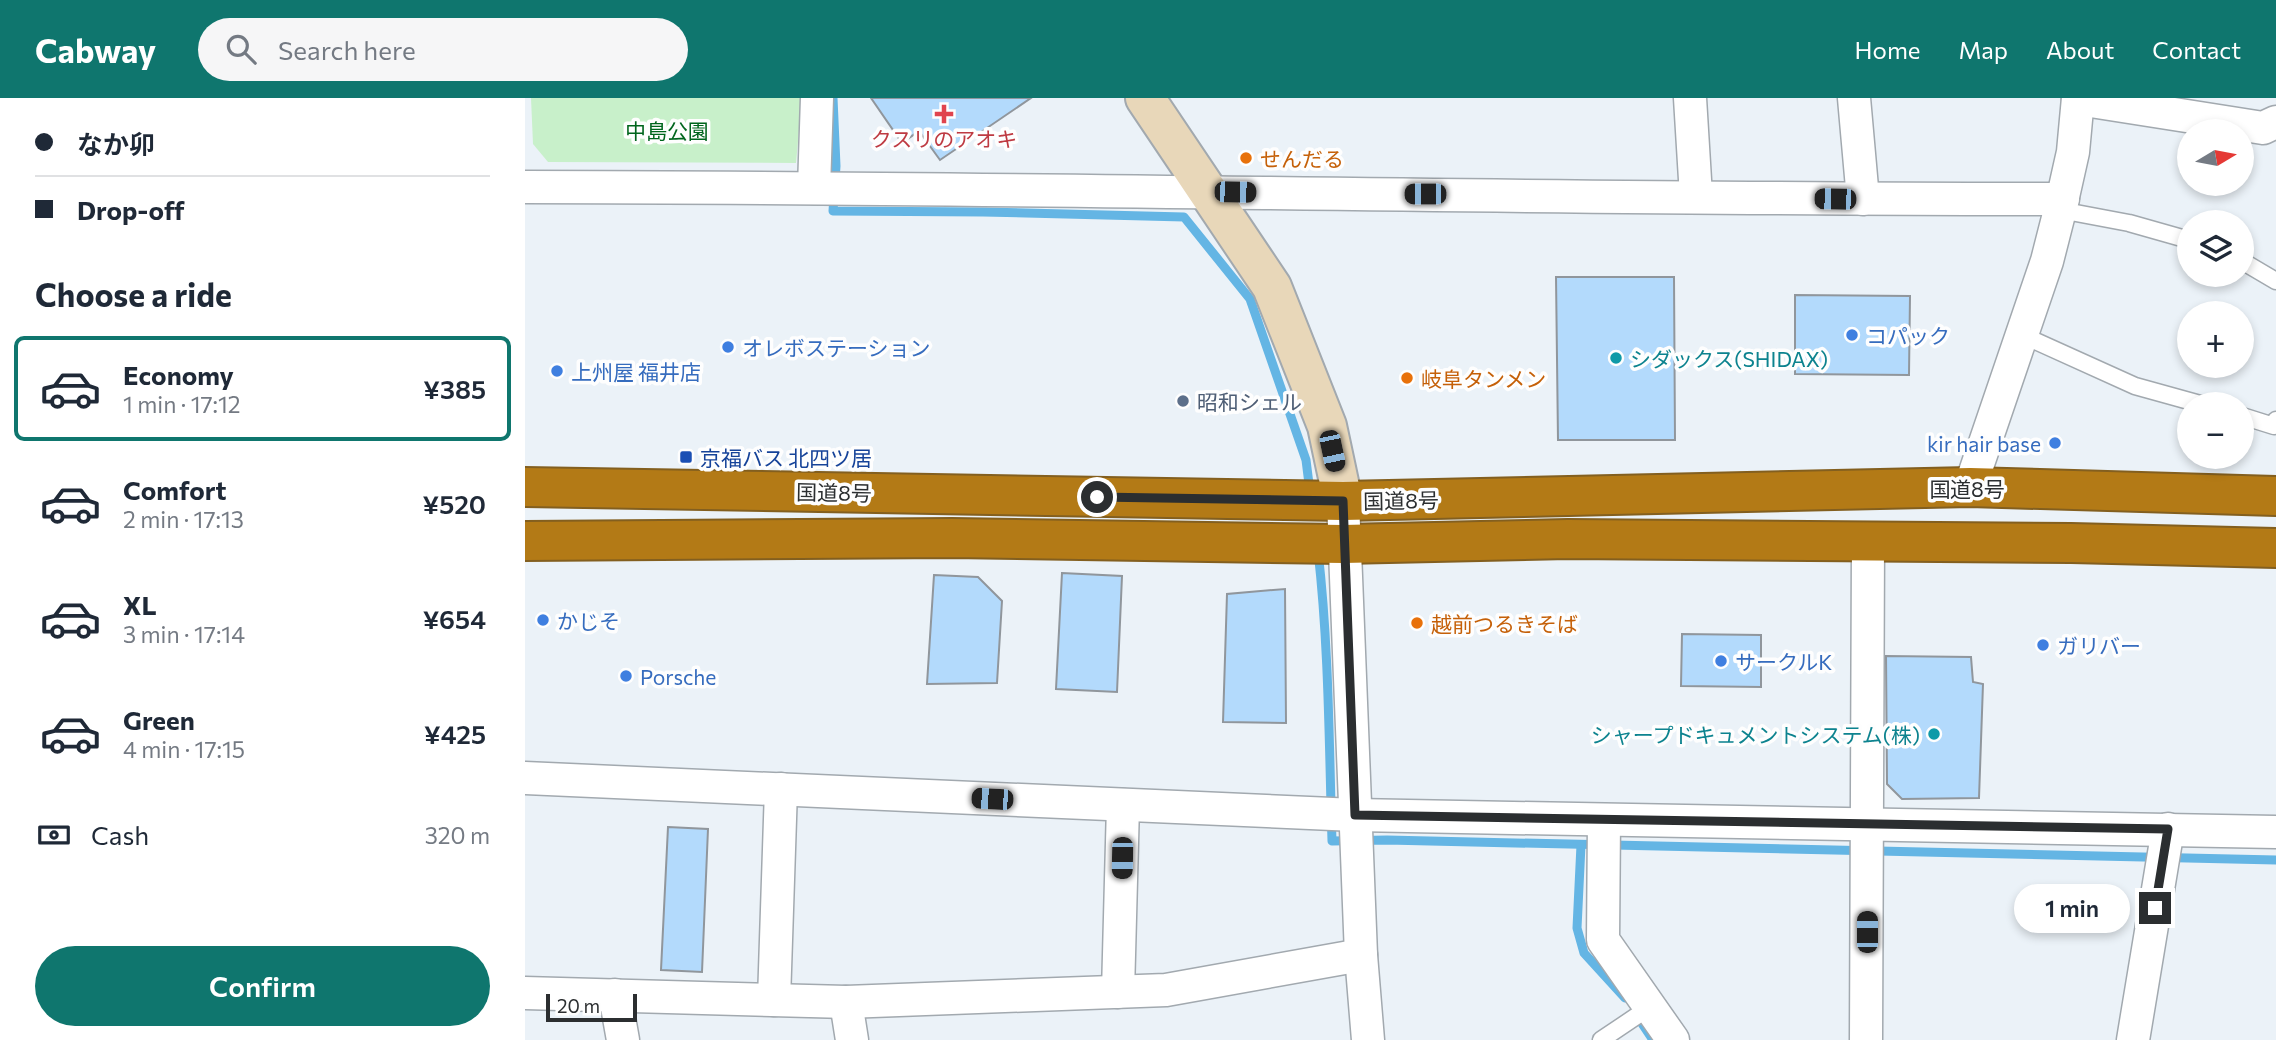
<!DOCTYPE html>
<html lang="en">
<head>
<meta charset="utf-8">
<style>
	:root { --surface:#fff; --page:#f6f6f7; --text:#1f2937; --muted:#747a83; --line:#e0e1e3; --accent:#0f766e }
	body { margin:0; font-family:Commissioner,"Noto Sans JP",sans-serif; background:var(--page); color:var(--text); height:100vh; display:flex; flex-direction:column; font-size:26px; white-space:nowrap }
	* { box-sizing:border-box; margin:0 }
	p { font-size:23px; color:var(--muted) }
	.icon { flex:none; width:38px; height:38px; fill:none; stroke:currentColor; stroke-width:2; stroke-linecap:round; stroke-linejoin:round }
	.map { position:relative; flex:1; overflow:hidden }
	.panel { display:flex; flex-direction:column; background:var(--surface); width:525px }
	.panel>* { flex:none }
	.top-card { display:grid; align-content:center; height:154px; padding:0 35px; background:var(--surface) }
	.needle { width:46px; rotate:80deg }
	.controls { position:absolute; left:1652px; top:21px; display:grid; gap:14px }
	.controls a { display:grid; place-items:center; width:77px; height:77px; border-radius:50%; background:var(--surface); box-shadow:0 4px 10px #0003; font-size:35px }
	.scale { position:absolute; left:21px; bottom:18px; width:91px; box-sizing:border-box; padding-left:7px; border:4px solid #2b2e30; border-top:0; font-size:19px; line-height:24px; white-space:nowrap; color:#2b2e30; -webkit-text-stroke:5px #fefefe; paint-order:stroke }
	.end { position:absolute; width:32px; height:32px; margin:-16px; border:9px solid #2b2e30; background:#fff; box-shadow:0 0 0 4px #fff }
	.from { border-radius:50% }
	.bubble { position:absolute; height:49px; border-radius:24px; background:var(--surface); box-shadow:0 4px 10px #0003; font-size:23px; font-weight:600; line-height:49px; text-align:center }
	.car { position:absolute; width:21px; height:42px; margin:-21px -10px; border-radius:9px; box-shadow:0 0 5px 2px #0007; background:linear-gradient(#222 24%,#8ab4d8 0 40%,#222 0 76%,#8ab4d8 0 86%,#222 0) }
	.top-card b { display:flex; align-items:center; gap:24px; height:66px; font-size:26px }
	.top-card b+b { border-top:2px solid var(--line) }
	.top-card i { width:18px; height:18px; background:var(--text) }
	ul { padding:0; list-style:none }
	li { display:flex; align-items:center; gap:21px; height:105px; margin:0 14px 10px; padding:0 21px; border:4px solid transparent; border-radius:10px }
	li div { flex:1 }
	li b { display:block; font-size:26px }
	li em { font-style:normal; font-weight:600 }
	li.selected { border-color:var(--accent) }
	li>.icon { width:63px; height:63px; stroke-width:1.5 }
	h2 { padding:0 35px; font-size:32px; line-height:84px }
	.pay { display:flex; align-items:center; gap:18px; height:77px; padding:0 35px; font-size:26px }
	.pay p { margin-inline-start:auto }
	.action { display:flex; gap:14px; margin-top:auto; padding:14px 35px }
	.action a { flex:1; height:80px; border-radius:42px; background:var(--accent); color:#fff; font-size:28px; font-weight:600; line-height:80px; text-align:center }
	header { display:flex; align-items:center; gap:42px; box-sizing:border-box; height:98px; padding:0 35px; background:var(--accent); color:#fff }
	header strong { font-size:33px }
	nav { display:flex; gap:38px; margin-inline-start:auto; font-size:24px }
	.search { width:490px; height:63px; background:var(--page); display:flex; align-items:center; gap:18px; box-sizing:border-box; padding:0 24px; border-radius:38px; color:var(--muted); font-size:26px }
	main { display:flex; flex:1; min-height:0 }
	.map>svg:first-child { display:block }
</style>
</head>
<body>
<header>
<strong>Cabway</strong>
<div class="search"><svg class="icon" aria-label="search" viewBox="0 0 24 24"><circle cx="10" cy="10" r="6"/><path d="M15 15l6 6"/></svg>Search here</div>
<nav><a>Home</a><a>Map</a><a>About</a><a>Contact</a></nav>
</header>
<main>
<section class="panel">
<div class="top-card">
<b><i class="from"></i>なか卯</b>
<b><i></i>Drop-off</b>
</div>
<h2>Choose a ride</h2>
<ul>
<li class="selected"><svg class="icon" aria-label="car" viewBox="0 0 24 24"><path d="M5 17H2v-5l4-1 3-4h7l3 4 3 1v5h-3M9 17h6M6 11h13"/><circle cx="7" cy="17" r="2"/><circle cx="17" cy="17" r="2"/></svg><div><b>Economy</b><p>1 min · 17:12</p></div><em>¥385</em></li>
<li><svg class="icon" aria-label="car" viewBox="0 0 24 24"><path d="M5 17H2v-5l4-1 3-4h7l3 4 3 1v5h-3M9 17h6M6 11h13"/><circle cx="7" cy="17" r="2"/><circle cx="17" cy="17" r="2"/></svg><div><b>Comfort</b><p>2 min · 17:13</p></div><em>¥520</em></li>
<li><svg class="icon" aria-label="car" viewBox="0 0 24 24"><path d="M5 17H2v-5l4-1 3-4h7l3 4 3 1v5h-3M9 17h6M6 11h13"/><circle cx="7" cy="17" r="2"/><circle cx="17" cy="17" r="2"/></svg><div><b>XL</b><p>3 min · 17:14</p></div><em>¥654</em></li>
<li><svg class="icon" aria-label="car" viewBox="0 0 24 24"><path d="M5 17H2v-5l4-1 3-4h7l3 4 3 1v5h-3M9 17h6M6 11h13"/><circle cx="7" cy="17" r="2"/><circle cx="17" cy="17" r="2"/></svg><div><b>Green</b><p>4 min · 17:15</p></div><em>¥425</em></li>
</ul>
<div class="pay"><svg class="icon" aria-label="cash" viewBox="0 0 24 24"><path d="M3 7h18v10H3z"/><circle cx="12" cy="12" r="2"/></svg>Cash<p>320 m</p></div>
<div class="action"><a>Confirm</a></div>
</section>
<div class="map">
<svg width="1751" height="942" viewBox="0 0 1751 942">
	<rect width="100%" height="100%" fill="#ebf2f8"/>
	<polygon fill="#c8f0ca" points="6,0 277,0 271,65 23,64 8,46"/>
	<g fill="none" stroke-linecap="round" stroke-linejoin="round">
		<g stroke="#64b5e4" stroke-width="9">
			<polyline points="308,0 311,68 308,113 458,114 659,119 725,201 781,362 785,394"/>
			<path d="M793 453C804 549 804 647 807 743L862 742 1751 762"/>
			<polyline points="1056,747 1052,830 1059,855 1100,900"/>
			<polyline points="1110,915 1128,942"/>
		</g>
	</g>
	<g fill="#b3dafc" stroke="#90969c" stroke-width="2">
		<polygon points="346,0 506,0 415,62 394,33 377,45"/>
		<polygon points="1031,179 1149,179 1150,342 1033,342"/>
		<polygon points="1270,197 1385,198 1384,277 1270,276"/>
		<polygon points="537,475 597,478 592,594 531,591"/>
		<polygon points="409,477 453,479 477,503 472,585 402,586"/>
		<polygon points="760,491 761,625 698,624 702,496"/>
		<polygon points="1157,536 1236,537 1236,589 1156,588"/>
		<polygon points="1361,558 1446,559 1448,584 1458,586 1454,700 1377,701 1362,686"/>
		<polygon points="143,729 183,731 177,874 136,872"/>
	</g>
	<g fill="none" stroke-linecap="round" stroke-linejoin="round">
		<g stroke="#a2a9af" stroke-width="19">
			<g id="lane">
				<polyline points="1535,112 1604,125 1664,142"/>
				<polyline points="1717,163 1751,183"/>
				<polyline points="1495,236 1610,288 1675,306"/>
				<polyline points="1717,318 1749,328 1751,322"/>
				<polyline points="1076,942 1125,909"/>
			</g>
		</g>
		<g stroke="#a2a9af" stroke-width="35">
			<g id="street">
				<polyline points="1165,0 1171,98"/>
				<polyline points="1329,0 1338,101"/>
				<polyline points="1553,1 1738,30 1751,24"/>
				<path d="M0 89C513 89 1025 102 1538 101"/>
				<polyline points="289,90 292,0"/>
				<polyline points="1445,389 1522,163 1535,112 1548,54 1553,0"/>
				<polyline points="818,403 836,857 843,942"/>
				<polyline points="0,680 830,717 1751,734"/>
				<polyline points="1079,722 1078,842 1148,942"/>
				<polyline points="593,894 598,707"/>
				<polyline points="0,895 321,904 641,892 836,857"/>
				<polyline points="90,897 98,942"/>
				<polyline points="249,902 256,691"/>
				<polyline points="321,904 327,942"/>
				<polyline points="1341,942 1343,445"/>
				<polyline points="1608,942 1643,731"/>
			</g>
		</g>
		<g stroke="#a2a9af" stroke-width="42">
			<polyline id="secondary" points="620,0 747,189 802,328 818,403"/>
		</g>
		<g stroke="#835f1f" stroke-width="42">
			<g id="highway">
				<polyline points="0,389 818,403 1445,389 1751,398"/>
				<polyline points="0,443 427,440 818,446 1043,441 1546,445 1751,450"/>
			</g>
		</g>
		<use href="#lane" stroke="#fff" stroke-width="16"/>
		<use href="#street" stroke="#fff" stroke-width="32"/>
		<use href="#secondary" stroke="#e8d7b9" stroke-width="38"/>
		<use href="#highway" stroke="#b37a16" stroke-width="38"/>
	</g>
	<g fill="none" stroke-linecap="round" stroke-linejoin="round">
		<polyline stroke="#2b2e30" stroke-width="9" points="572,399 818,403 830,717 1643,731 1630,810"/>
	</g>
	<path fill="#e0444e" stroke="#fefefe" stroke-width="2.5" d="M415.5 5.5h7v7h7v7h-7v7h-7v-7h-7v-7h7z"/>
	<g fill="#e8710a" stroke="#fefefe" stroke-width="2.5">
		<circle cx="721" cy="60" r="7"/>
		<circle cx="882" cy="280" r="7"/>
		<circle cx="892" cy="525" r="7"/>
	</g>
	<g fill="#3f7fe0" stroke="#fefefe" stroke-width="2.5">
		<circle cx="1327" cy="237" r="7"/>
		<circle cx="203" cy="249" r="7"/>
		<circle cx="32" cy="273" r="7"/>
		<circle cx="1530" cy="345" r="7"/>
		<circle cx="18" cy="522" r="7"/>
		<circle cx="1518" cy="547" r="7"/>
		<circle cx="1196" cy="563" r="7"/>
		<circle cx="101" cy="578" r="7"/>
	</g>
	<g fill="#0f9aa8" stroke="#fefefe" stroke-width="2.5">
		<circle cx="1091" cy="260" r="7"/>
		<circle cx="1409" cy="636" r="7"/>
	</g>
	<circle fill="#5c6f8a" stroke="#fefefe" stroke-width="2.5" cx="658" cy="303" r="7"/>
	<rect fill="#1a4fb4" stroke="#fefefe" stroke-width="2.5" x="154" y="352" width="14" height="14" rx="3.5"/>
	<g text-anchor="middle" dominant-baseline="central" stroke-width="7" stroke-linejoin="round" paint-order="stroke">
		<g font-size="21" fill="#00651d" stroke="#fefefe">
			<text x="142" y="32">中島公園</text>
		</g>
		<g font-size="21" fill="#be3a42" stroke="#fefefe">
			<text x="419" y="40">クスリのアオキ</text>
		</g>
		<g font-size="21" fill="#c56008" stroke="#fefefe" text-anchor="start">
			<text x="735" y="60">せんだる</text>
			<text x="896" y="280">岐阜タンメン</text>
			<text x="906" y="525">越前つるきそば</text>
		</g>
		<g font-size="21" fill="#366cbe" stroke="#fefefe" text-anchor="start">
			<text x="1341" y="237">コパック</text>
			<text x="217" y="249">オレボステーション</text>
			<text x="46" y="273">上州屋 福井店</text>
			<text x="1516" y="345" text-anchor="end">kir hair base</text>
			<text x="32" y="522">かじそ</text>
			<text x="1532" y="547">ガリバー</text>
			<text x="1210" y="563">サークルK</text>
			<text x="115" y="578">Porsche</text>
		</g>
		<g font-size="21" fill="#0d838f" stroke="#fefefe" text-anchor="start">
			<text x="1105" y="260">シダックス(SHIDAX)</text>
			<text x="1395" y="636" text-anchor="end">シャープドキュメントシステム(株)</text>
		</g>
		<g font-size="21" fill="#4e5e75" stroke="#fefefe" text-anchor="start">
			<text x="672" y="303">昭和シェル</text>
		</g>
		<g font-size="21" fill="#164399" stroke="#fefefe" text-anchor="start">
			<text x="175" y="359">京福バス 北四ツ居</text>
		</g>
		<g font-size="21" fill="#2b2e30" stroke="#fefefe">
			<text x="1442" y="390">国道8号</text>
			<text transform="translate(309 394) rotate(1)">国道8号</text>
			<text transform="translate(876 402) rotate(-1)">国道8号</text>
		</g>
	</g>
</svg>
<div class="controls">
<a><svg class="needle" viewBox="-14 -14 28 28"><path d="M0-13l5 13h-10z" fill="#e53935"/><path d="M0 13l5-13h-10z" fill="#747a83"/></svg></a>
<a><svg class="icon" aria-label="layers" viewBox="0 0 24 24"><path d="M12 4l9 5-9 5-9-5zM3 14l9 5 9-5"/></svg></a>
<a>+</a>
<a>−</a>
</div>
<div class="scale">20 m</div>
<i class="end from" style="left:572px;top:399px"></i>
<i class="end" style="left:1630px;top:810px"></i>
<div class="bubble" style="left:1489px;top:786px;width:116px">1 min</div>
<i class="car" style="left:710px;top:94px;rotate:91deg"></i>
<i class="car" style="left:900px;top:96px;rotate:270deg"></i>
<i class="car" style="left:1310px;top:101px;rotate:271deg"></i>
<i class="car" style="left:807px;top:353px;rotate:168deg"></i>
<i class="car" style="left:467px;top:701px;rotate:273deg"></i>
<i class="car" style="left:597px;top:760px;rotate:181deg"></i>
<i class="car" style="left:1342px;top:834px;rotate:0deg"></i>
</div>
</main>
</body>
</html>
